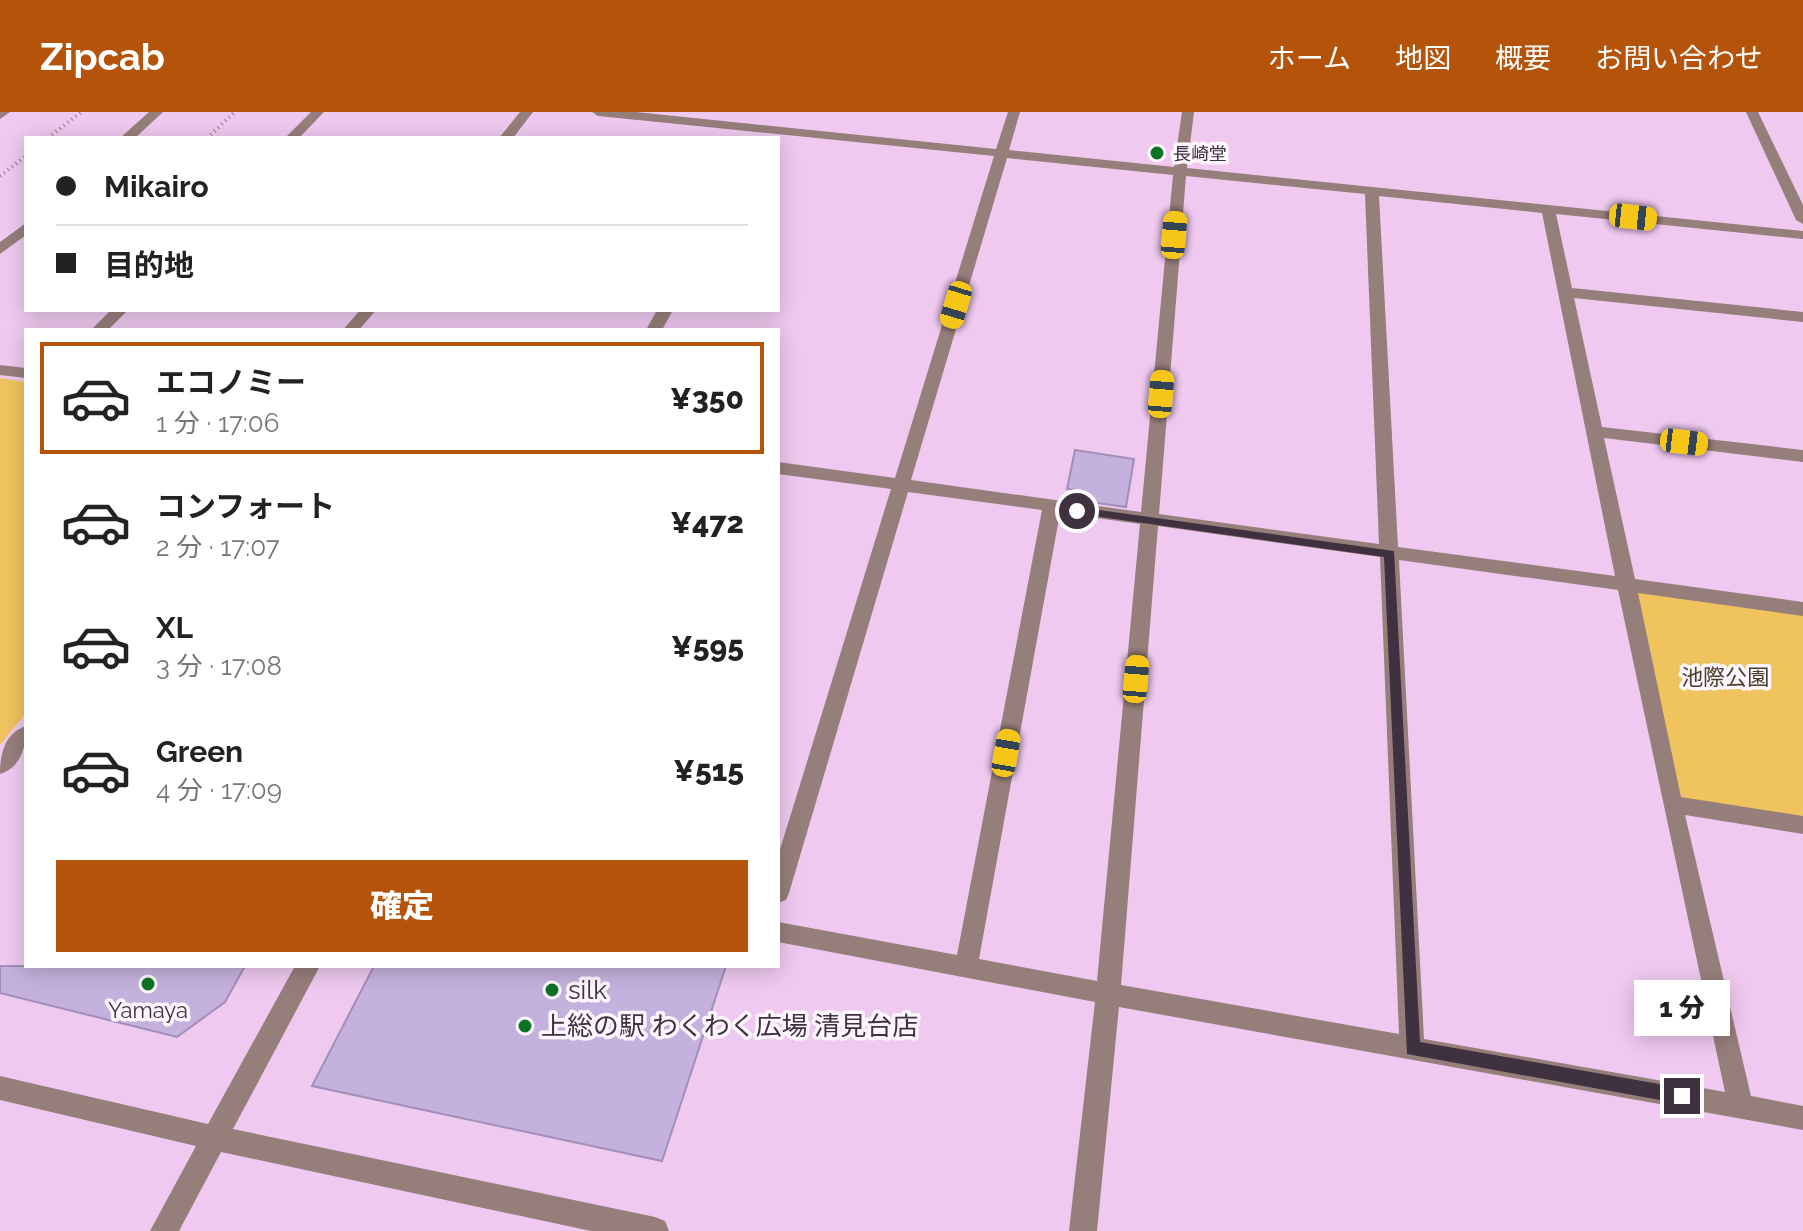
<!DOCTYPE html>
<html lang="ja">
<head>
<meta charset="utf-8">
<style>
	:root { --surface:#fff; --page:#f2f2f2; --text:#222; --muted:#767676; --line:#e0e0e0; --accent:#b45309 }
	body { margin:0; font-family:Raleway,"Noto Sans JP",sans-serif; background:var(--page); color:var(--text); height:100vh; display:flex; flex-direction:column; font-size:30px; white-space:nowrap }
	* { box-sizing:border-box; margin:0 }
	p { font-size:26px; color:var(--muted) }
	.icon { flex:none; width:44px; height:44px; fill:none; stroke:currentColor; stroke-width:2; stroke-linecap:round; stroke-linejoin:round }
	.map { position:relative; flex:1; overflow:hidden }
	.sheet { position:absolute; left:24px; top:216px; width:756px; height:640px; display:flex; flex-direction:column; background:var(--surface); border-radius:0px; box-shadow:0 4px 20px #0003 }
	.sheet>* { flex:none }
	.hud { position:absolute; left:24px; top:24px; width:756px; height:176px; border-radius:0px; box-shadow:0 4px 20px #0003; display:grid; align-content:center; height:176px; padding:0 32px; background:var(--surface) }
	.end { position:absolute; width:36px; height:36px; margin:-18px; border:10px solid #3f3140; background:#fff; box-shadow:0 0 0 4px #fff }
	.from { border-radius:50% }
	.bubble { position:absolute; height:56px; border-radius:0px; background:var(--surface); box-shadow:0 4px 20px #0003; font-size:26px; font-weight:800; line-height:56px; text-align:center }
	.car { position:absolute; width:24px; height:48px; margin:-24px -12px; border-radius:10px; box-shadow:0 0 6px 2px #0007; background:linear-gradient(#f5c518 24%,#345 0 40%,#f5c518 0 76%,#345 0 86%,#f5c518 0) }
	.hud b { display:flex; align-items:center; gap:28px; height:76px; font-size:30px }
	.hud b+b { border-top:2px solid var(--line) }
	.hud i { width:20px; height:20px; background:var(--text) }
	ul { padding:14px 0 0; list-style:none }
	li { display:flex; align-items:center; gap:24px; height:112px; margin:0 16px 12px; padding:0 16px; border:4px solid transparent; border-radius:0px }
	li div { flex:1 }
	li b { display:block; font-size:30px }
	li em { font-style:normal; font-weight:800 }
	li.active { border-color:var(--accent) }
	li>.icon { width:72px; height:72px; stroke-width:1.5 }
	.cta { display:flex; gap:16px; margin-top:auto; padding:16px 32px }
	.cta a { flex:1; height:92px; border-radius:0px; background:var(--accent); color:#fff; font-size:32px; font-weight:800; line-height:92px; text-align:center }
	header { display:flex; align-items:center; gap:48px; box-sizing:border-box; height:112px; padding:0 40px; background:var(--accent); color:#fff }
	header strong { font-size:38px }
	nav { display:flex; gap:44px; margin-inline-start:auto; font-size:28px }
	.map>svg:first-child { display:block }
</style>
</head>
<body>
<header>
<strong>Zipcab</strong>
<nav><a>ホーム</a><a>地図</a><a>概要</a><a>お問い合わせ</a></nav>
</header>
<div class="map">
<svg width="1803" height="1119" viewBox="0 0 1803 1119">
	<rect width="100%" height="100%" fill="#efc9ef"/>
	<g fill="#efc35e">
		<polygon points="0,266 26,270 26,601 0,633"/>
		<polygon points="1627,475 1803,497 1803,713 1672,692"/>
	</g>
	<g fill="#c5b1dd" stroke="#a28fb9" stroke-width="2">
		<polygon points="1075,338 1134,347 1126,395 1083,389 1084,379 1067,377"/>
		<polygon points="0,854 245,854 225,890 177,925 0,881"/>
		<polygon points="374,854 726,854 662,1049 312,974"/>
	</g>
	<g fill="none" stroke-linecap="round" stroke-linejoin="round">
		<g stroke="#947a94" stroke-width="4" stroke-dasharray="1 4" stroke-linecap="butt">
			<polyline points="48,26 81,0"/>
			<polyline points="207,26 235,0"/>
			<polyline points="0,64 26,44"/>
		</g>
		<g fill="#967e7b" fill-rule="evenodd">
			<polygon points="0,0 10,0 0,7"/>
			<polygon points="149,0 163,0 135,26 120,26"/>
			<polygon points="311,0 324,0 299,26 285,26"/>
			<polygon points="520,0 533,0 513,26 499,26"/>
			<path d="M592 0H636L996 37 1008 0H1020L1009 38 1174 55 1182 0H1194L1187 56 1803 119V127L1556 102 1572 176 1803 200V210L1574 186 1602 315 1803 338V350L1604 326 1635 467 1803 490V504L1638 481 1681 685 1803 704V722L1685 703 1751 984 1803 994V1018L1119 895 1097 1119H1069L1095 890 778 830V810L957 843 1042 398 908 380 789 781 786 788 778 791V744L891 377 778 362V350L895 366 994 44 598 4ZM1007 46 1173 63 1141 400 911 368ZM1186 64 1365 82 1379 432 1159 402ZM1379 84 1542 101 1615 464 1398 435ZM1060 401 1140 412 1097 869 979 847ZM1158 414 1380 445 1399 922 1121 873ZM1399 448 1618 478 1725 980 1424 927Z"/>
			<polygon points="1746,0 1758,0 1803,93 1803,112 1796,108"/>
			<polygon points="26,111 26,123 0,142 0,130"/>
			<polygon points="111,198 128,198 108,218 91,218"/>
			<polygon points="360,198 376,198 359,218 343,218"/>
			<polygon points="657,198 673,198 662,218 646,218"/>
			<polygon points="0,253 26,256 26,266 0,263"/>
			<path d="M26 614C26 634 22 655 0 662 0 643 4 621 26 614Z"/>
			<polygon points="295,854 320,854 233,1017 655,1105 665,1109 669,1119 591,1119 221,1040 179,1119 150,1119 196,1034 0,988 0,964 208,1012"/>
		</g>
	</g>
	<polygon fill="#3f3140" points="1077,395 1394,439 1420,930 1682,976 1690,984 1687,990 1682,992 1407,942 1384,445 1072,401 1072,396"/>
	<g fill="#0c7324" stroke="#fef6fe" stroke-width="3">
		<circle cx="1157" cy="41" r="8"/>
		<circle cx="148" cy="872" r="8"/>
		<circle cx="552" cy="878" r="8"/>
		<circle cx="525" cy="914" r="8"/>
	</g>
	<g text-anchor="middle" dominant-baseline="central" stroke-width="7" stroke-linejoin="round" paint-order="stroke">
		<g font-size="18" fill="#3f3140" stroke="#fef6fe" text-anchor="start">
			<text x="1173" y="41">長崎堂</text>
		</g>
		<g font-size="22" fill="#493e27" stroke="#fef6fe">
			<text x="1725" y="565">池際公園</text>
		</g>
		<g font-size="22" fill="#3f3140" stroke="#fef6fe">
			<text x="148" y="898">Yamaya</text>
		</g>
		<g font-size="26" fill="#3f3140" stroke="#fef6fe" text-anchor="start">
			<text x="568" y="878">silk</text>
			<text x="541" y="914">上総の駅 わくわく広場 清見台店</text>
		</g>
	</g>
</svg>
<i class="end from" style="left:1077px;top:399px"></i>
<i class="end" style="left:1682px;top:984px"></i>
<div class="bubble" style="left:1634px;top:868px;width:96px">1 分</div>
<i class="car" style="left:1633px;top:105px;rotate:96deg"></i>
<i class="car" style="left:1174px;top:123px;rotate:5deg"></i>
<i class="car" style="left:956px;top:193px;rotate:197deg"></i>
<i class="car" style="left:1161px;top:282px;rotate:5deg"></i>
<i class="car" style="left:1684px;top:330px;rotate:97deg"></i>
<i class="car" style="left:1136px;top:567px;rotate:5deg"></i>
<i class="car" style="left:1006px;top:641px;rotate:10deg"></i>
<div class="hud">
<b><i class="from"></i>Mikairo</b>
<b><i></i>目的地</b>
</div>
<section class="sheet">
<ul>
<li class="active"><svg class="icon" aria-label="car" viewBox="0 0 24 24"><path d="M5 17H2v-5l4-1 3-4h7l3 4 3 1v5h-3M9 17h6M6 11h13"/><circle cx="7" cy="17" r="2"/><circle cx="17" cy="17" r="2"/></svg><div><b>エコノミー</b><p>1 分 · 17:06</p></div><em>¥350</em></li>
<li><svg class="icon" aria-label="car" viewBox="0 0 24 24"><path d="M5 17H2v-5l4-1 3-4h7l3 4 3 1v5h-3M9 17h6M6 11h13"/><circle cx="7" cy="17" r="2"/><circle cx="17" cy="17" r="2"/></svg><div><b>コンフォート</b><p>2 分 · 17:07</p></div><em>¥472</em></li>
<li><svg class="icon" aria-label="car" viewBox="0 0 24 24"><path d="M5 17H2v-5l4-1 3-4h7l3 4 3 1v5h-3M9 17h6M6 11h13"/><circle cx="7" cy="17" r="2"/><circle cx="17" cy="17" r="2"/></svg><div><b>XL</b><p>3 分 · 17:08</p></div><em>¥595</em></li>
<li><svg class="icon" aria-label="car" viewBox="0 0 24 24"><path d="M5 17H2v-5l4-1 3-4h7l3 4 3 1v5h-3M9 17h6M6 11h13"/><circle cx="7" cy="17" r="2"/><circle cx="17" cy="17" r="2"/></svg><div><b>Green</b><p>4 分 · 17:09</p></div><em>¥515</em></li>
</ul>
<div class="cta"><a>確定</a></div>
</section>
</div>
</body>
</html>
